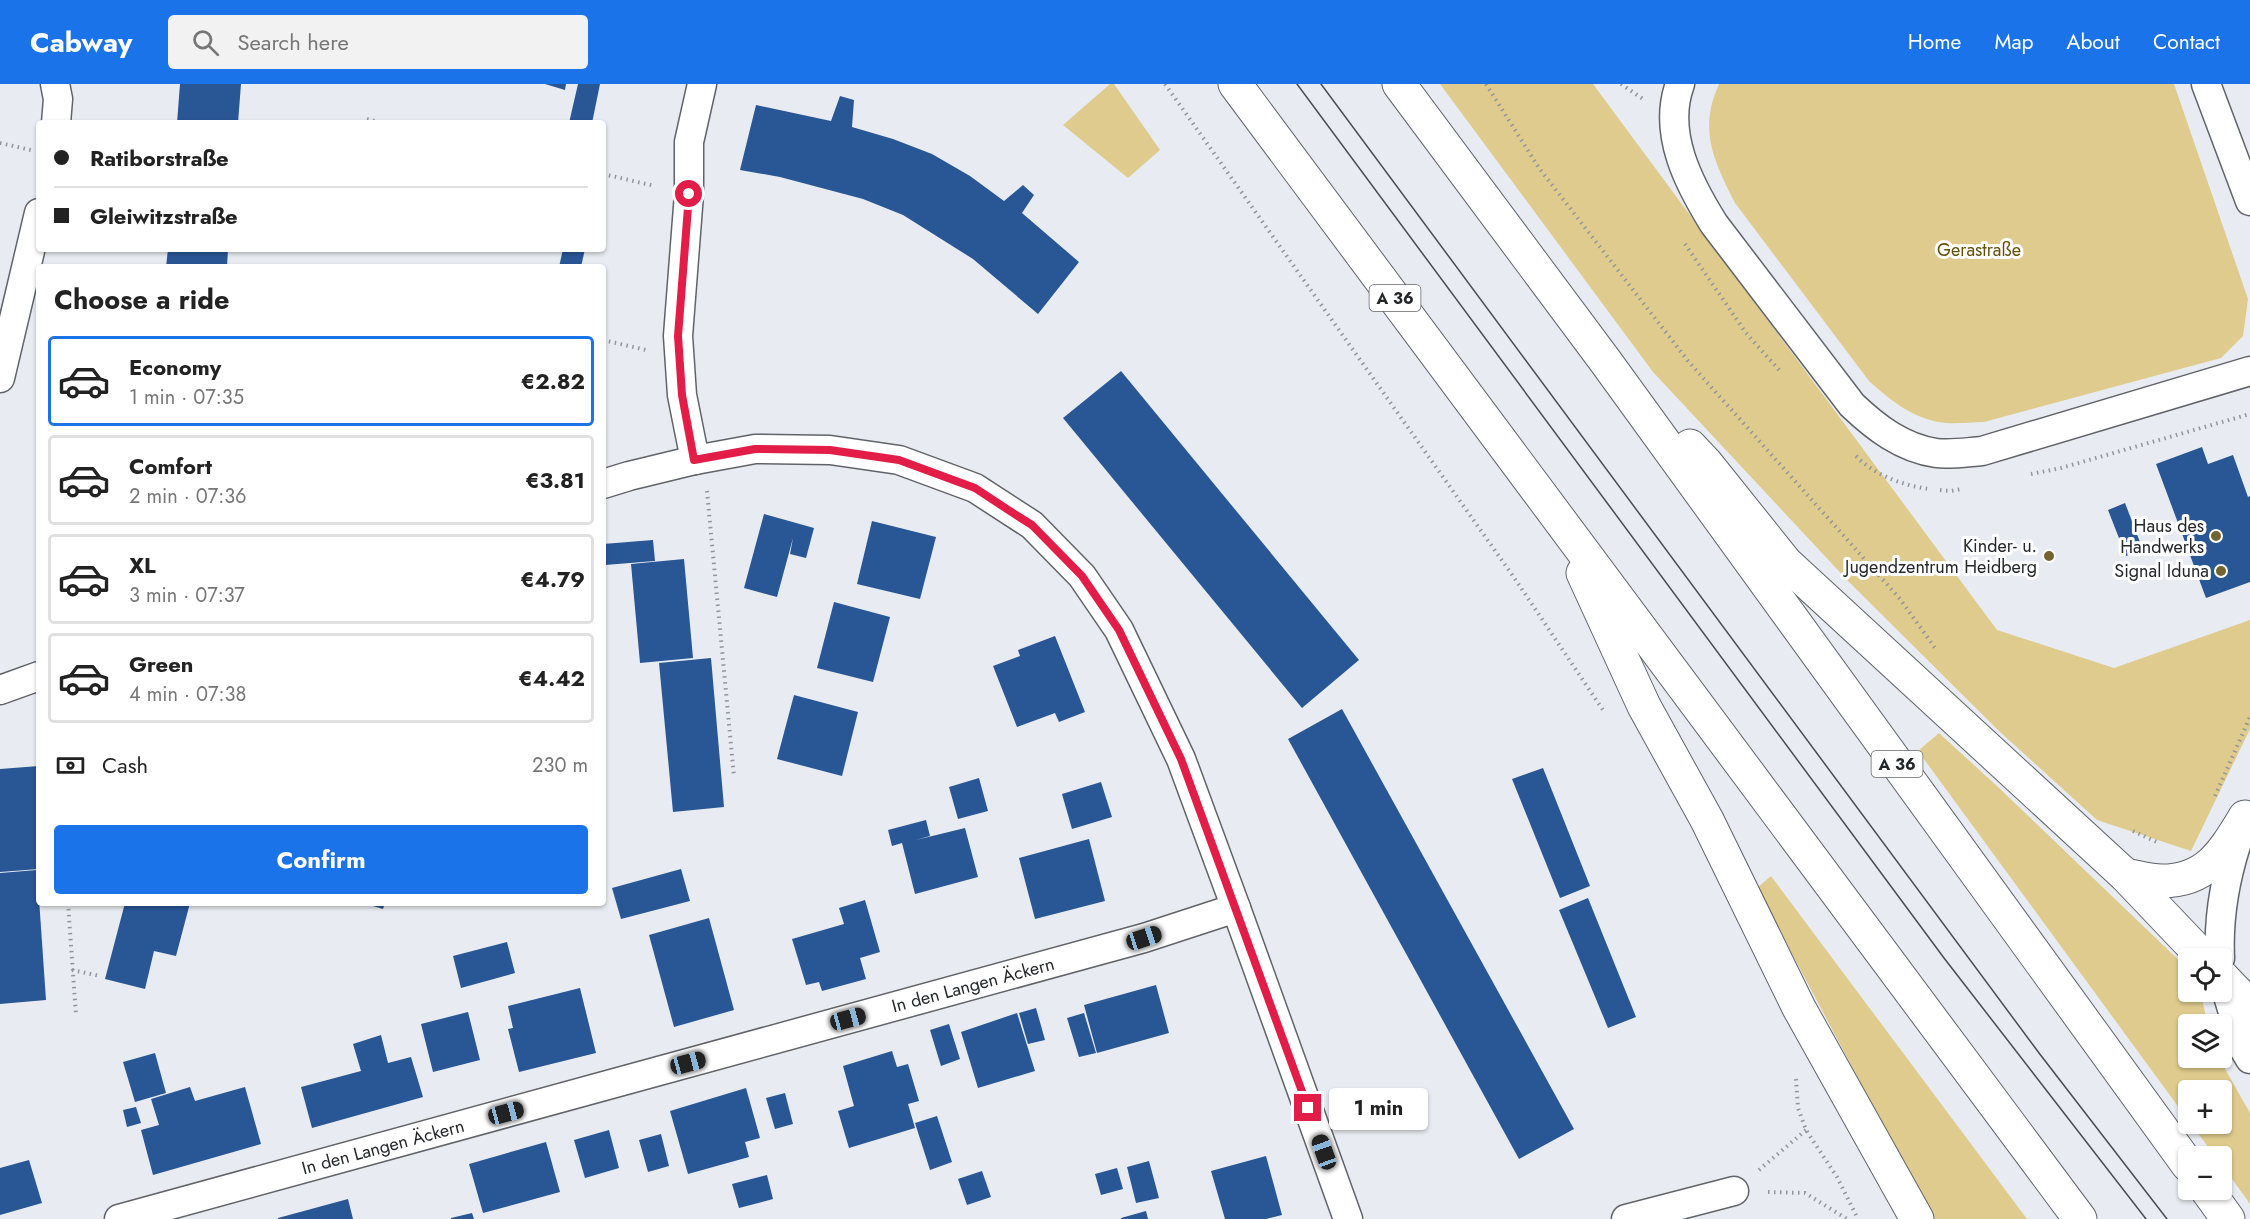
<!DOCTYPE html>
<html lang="en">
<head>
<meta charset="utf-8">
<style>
	:root { --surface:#fff; --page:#f2f2f2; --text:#222; --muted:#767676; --line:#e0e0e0; --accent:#1a73e8 }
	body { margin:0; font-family:Jost,sans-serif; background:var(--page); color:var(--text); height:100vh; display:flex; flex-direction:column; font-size:22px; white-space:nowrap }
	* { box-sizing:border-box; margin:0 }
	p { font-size:20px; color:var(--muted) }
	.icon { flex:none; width:33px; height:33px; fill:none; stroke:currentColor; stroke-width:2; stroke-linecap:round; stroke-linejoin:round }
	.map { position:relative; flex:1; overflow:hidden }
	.details { position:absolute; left:36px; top:180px; width:570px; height:642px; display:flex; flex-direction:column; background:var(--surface); border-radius:6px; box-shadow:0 2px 4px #0004 }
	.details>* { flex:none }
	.guide { position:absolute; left:36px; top:36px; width:570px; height:132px; border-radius:6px; box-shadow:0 2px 4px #0004; display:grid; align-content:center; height:132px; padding:0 18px; background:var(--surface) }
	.fabs { position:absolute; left:2178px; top:864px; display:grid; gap:12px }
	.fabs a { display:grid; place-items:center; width:54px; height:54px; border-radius:6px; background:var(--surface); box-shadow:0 2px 4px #0004; font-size:30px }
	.end { position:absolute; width:27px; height:27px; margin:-14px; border:8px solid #e11d48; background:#fff; box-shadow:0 0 0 3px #fff }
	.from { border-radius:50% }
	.bubble { position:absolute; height:42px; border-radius:6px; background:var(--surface); box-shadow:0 2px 4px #0004; font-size:20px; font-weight:700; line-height:42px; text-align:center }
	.car { position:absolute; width:18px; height:36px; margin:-18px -9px; border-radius:8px; box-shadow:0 0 4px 2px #0007; background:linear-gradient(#222 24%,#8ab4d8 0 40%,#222 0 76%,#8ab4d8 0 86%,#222 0) }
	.guide b { display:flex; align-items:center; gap:21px; height:57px; font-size:22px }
	.guide b+b { border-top:2px solid var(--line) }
	.guide i { width:15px; height:15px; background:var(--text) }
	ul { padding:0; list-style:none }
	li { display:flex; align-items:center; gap:18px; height:90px; margin:0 12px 9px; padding:0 6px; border:3px solid var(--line); border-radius:6px }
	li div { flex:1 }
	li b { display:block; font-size:22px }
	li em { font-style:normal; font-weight:700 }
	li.selected { border-color:var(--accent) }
	li>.icon { width:54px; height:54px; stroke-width:1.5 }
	h2 { padding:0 18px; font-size:27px; line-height:72px }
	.pay { display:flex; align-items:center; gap:15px; height:66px; padding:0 18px; font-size:22px }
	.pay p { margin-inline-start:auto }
	.primary-button { display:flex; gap:12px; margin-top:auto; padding:12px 18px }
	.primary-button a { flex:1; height:69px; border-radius:6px; background:var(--accent); color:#fff; font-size:24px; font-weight:700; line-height:69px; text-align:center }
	header { display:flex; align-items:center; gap:36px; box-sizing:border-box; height:84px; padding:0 30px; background:var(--accent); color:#fff }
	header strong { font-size:28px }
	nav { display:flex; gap:33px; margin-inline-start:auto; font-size:21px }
	.search { width:420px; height:54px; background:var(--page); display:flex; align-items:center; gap:15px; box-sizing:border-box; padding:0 21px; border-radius:6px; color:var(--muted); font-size:22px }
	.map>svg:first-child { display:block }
</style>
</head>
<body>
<header>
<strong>Cabway</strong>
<div class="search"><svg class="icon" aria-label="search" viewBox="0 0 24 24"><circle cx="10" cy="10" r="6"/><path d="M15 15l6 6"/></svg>Search here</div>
<nav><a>Home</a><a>Map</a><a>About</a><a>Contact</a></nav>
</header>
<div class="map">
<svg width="2250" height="1135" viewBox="0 0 2250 1135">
	<rect width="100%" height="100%" fill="#e8ecf2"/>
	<g fill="#dfcb8d">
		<polygon points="1110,0 1114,0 1160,66 1128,94 1063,41"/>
		<polygon points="1440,0 1593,0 1997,546 2114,584 2250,536 2250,645 2191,767 2097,736 1999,647 1849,498 1653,288"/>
		<path d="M1719 0H2174L2248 215 2243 252 2221 274 1984 338C1972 338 1958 340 1946 339 1915 336 1891 317 1869 297L1735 119C1714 77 1698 46 1719 0Z"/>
		<polygon points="1939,649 1998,703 2188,885 2188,908 2200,908 2208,940 2188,940 2188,974 2219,974 2250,1029 2250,1120 2222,1081 2222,1072 2215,1072 2191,1040 2222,1040 2222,1006 2188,1006 2188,1036 1918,667"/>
		<polygon points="1771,792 2027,1135 1933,1135 1757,804"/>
	</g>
	<g fill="#295695">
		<polygon points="180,0 241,0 238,39 177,39"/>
		<polygon points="545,0 566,0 565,6"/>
		<polygon points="578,0 600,0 592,39 569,39"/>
		<polygon points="840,12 854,16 852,43 893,55 932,70 970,92 1004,117 1023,101 1034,111 1022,129 1079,178 1038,230 973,175 903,131 863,115 780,93 740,86 756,21 831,37"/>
		<polygon points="168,165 228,165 227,183 166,183"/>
		<polygon points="563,165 585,165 581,183 559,183"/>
		<polygon points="1121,287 1359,576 1302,624 1063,334"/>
		<polygon points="2202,363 2208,380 2233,371 2248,413 2250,412 2250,498 2206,514 2156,380"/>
		<polygon points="2125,419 2143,466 2126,472 2108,426"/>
		<polygon points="764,430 814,444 806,474 790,470 793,454 777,513 744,504"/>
		<polygon points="872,437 936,453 920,515 857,500"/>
		<polygon points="653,456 655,477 605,481 603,460"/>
		<polygon points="684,475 693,574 640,579 631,480"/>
		<polygon points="834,518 890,533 873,598 817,584"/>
		<polygon points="1055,552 1085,628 1059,638 1055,629 1017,643 993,582 1020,572 1018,566"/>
		<polygon points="711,574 724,723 673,728 659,579"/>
		<polygon points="794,611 858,628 842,692 777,675"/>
		<polygon points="1342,625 1574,1045 1519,1075 1288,655"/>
		<polygon points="39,682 39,785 0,788 0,685"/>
		<polygon points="1543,684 1590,802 1560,814 1512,695"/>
		<polygon points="979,694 988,727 958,735 949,703"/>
		<polygon points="1101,698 1112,733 1072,745 1062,710"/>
		<polygon points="926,736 930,752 916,756 965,744 978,793 915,810 902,759 892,762 888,746"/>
		<polygon points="1089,755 1105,817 1035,835 1019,774"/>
		<polygon points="681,785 690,817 621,835 612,804"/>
		<polygon points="37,786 46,916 0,920 0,789"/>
		<polygon points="1588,814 1636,933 1608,944 1559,826"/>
		<polygon points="865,816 880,868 860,874 866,895 822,907 819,898 806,901 792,855 844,840 839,824"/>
		<polygon points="125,819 190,819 176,872 154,867 145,905 105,895"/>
		<polygon points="363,819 385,819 383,825"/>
		<polygon points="709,834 734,926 674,943 649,851"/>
		<polygon points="507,858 515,889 461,904 453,872"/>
		<polygon points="1156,901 1169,949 1097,969 1084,921"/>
		<polygon points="580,904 596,969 519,988 508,945 513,944 508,922"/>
		<polygon points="1036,924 1045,956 1028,960 1019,929"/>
		<polygon points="468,928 480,976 433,988 421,940"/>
		<polygon points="1017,929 1035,987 978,1004 961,948"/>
		<polygon points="1084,929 1096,969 1079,973 1067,934"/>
		<polygon points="949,940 960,975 941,982 930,946"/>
		<polygon points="381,951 388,979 411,973 423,1013 312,1044 301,1003 361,987 353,960"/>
		<polygon points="892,967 897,983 908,980 919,1017 908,1020 915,1044 849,1064 838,1027 854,1022 843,982"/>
		<polygon points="155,969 166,1009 135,1018 123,978"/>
		<polygon points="190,1003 195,1017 245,1003 261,1060 153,1091 141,1046 159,1041 151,1015"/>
		<polygon points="746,1004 760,1054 745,1058 749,1073 688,1090 670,1027"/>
		<polygon points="785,1009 793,1040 775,1045 766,1014"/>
		<polygon points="136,1023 141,1039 127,1043 123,1026"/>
		<polygon points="937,1032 952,1078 930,1086 915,1039"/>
		<polygon points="609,1046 619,1084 585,1094 574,1056"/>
		<polygon points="661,1050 669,1082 648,1088 639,1056"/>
		<polygon points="546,1058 560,1108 483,1129 469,1080"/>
		<polygon points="1266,1072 1282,1131 1266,1135 1225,1135 1211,1087"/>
		<polygon points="29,1076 42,1119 0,1131 0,1084"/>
		<polygon points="1149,1077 1159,1114 1136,1119 1127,1083"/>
		<polygon points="1117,1084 1123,1105 1101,1111 1095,1090"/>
		<polygon points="982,1087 991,1113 967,1121 958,1095"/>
		<polygon points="767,1091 773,1115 739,1124 732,1100"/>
		<polygon points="348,1115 353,1135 278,1135 278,1134"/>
		<polygon points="1146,1127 1148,1135 1121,1135 1121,1134"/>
		<polygon points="472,1129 474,1135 451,1135 451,1134"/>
	</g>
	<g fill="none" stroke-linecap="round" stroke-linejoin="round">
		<g stroke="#606469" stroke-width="31">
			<g id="minor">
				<polyline points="55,0 58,15 56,39"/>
				<path d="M1680 0C1662 49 1689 100 1714 140L1852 321C1875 343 1902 364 1936 369 1950 371 1968 368 1982 367L2250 287"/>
				<polyline points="2206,0 2250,117"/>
				<polyline points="0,294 39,129"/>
				<polyline points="695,376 682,311 678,252 689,110 689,58 702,0"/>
				<polyline points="603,400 629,392 695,376 755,365 830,366 899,376 975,404 1032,441 1082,492 1119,546 1181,675 1236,824 1348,1135"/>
				<polyline points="0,606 39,592"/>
				<path d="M2220 874C2218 832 2226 789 2240 749"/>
				<polyline points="2222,892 2244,965 2250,975"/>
				<polyline points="119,1135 1144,854 1236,824"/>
				<polyline points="1626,1135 1734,1107"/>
			</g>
		</g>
		<g stroke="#606469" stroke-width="35">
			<polyline id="tertiary" points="2223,894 2250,922"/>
		</g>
		<g stroke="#606469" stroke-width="35">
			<g id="motorway">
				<polyline points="1235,0 2080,1135"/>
				<polyline points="1399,0 1606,278 2188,1081"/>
				<polyline points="1690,362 1706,379 1786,479 2125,791 2204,874"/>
				<polyline points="1583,489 1644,622 1707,736 1799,924 1917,1135"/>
				<path d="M2125 791C2137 793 2150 797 2162 797 2208 797 2224 767 2245 733"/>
				<polyline points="2222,893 2223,894"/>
				<polyline points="2207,1106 2228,1135"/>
			</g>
		</g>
		<g stroke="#92969a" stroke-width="4" stroke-dasharray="1.5 4.5" stroke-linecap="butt">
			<polyline points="1165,0 1513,492 1605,629"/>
			<polyline points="1486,0 1539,84 1688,277 1900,515 1935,564"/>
			<polyline points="1621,0 1643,15"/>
			<polyline points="367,35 383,39"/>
			<polyline points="0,59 35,67"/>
			<polyline points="603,90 655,102"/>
			<polyline points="1685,160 1746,249 1779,286"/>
			<polyline points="603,256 646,266"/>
			<path d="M1856 372C1874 391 1904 402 1930 405"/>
			<polyline points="2031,390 2061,384 2250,330"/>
			<polyline points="1940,406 1951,407 1962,405"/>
			<polyline points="707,407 734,693"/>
			<polyline points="2215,712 2250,633"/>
			<polyline points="2133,747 2159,759"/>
			<polyline points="68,819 76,931"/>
			<polyline points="72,886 100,892"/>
			<polyline points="1796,995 1798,1024 1806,1046 1837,1093 1858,1135"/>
			<polyline points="1759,1086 1806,1046"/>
			<polyline points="1768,1108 1805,1109 1847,1135"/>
		</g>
		<use href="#minor" stroke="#fff" stroke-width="28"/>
		<use href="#tertiary" stroke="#fff" stroke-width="33"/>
		<use href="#motorway" stroke="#fff" stroke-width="33"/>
		<g stroke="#494b4e" stroke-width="1.5">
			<polyline points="1297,0 1944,874 2146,1135"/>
			<polyline points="1321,0 2039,969 2167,1135"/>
		</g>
	</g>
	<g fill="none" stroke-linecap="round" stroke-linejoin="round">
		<polyline stroke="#e11d48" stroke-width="8" points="689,110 678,252 682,311 694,376 755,365 830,366 899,376 975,404 1013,429 1032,441 1082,492 1119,546 1181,675 1308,1024"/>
	</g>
	<g fill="#736331" stroke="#fff" stroke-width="2">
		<circle cx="2216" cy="452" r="6"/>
		<circle cx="2049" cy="472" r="6"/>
		<circle cx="2221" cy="487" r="6"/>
	</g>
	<g text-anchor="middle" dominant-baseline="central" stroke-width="6" stroke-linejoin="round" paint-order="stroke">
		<g fill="#fff" stroke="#666768" stroke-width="1.5">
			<rect x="1369.5" y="201" width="51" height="26" rx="4.5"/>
			<rect x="1871.5" y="667" width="51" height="26" rx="4.5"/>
		</g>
		<g font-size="16" font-weight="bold" fill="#242628">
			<text x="1395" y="214">A 36</text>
			<text x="1897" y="680">A 36</text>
		</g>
		<g font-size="18" fill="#645008" stroke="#fff">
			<text x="1979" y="166">Gerastraße</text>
		</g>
		<g font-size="18" fill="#242628" stroke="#fff" text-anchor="end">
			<text x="2204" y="442">Haus des<tspan x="2204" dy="21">Handwerks</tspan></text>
			<text x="2037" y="462">Kinder- u.<tspan x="2037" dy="21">Jugendzentrum Heidberg</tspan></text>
			<text x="2209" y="487">Signal Iduna</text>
		</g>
		<g font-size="18" fill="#242628" stroke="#fff">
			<text transform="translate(973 901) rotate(-15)">In den Langen Äckern</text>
			<text transform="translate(383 1063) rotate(-15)">In den Langen Äckern</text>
		</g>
	</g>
</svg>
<div class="fabs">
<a><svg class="icon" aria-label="locate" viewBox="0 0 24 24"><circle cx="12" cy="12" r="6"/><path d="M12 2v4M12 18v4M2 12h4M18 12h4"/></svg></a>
<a><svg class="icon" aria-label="layers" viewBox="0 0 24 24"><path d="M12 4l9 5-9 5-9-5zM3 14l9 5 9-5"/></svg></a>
<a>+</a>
<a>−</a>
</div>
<i class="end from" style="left:689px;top:110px"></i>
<i class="end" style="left:1308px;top:1024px"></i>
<div class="bubble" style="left:1329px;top:1004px;width:99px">1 min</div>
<i class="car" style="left:1144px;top:854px;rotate:72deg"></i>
<i class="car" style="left:848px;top:935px;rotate:75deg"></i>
<i class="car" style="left:688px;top:979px;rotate:75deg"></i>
<i class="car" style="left:506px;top:1029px;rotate:75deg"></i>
<i class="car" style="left:1324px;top:1068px;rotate:340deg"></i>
<div class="guide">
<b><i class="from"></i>Ratiborstraße</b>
<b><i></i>Gleiwitzstraße</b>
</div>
<section class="details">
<h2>Choose a ride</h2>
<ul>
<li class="selected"><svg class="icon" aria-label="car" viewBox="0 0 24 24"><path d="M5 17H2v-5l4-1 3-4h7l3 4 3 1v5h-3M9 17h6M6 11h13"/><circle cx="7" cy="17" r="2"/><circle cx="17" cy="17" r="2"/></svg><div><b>Economy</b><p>1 min · 07:35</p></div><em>€2.82</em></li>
<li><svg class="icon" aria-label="car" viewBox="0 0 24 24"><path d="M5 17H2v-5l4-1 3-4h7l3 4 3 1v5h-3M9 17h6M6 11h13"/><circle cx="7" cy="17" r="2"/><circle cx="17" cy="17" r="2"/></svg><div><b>Comfort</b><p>2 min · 07:36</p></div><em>€3.81</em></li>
<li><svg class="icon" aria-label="car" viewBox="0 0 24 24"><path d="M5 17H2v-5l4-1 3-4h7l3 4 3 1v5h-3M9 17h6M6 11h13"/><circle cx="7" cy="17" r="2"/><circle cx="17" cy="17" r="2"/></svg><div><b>XL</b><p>3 min · 07:37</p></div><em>€4.79</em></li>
<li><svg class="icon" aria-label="car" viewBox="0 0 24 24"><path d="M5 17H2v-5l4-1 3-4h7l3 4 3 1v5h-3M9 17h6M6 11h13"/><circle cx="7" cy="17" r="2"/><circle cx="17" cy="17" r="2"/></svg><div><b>Green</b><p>4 min · 07:38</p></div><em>€4.42</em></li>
</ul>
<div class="pay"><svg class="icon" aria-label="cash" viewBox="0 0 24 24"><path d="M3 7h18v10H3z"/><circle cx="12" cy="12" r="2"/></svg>Cash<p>230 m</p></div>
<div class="primary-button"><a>Confirm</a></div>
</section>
</div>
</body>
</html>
